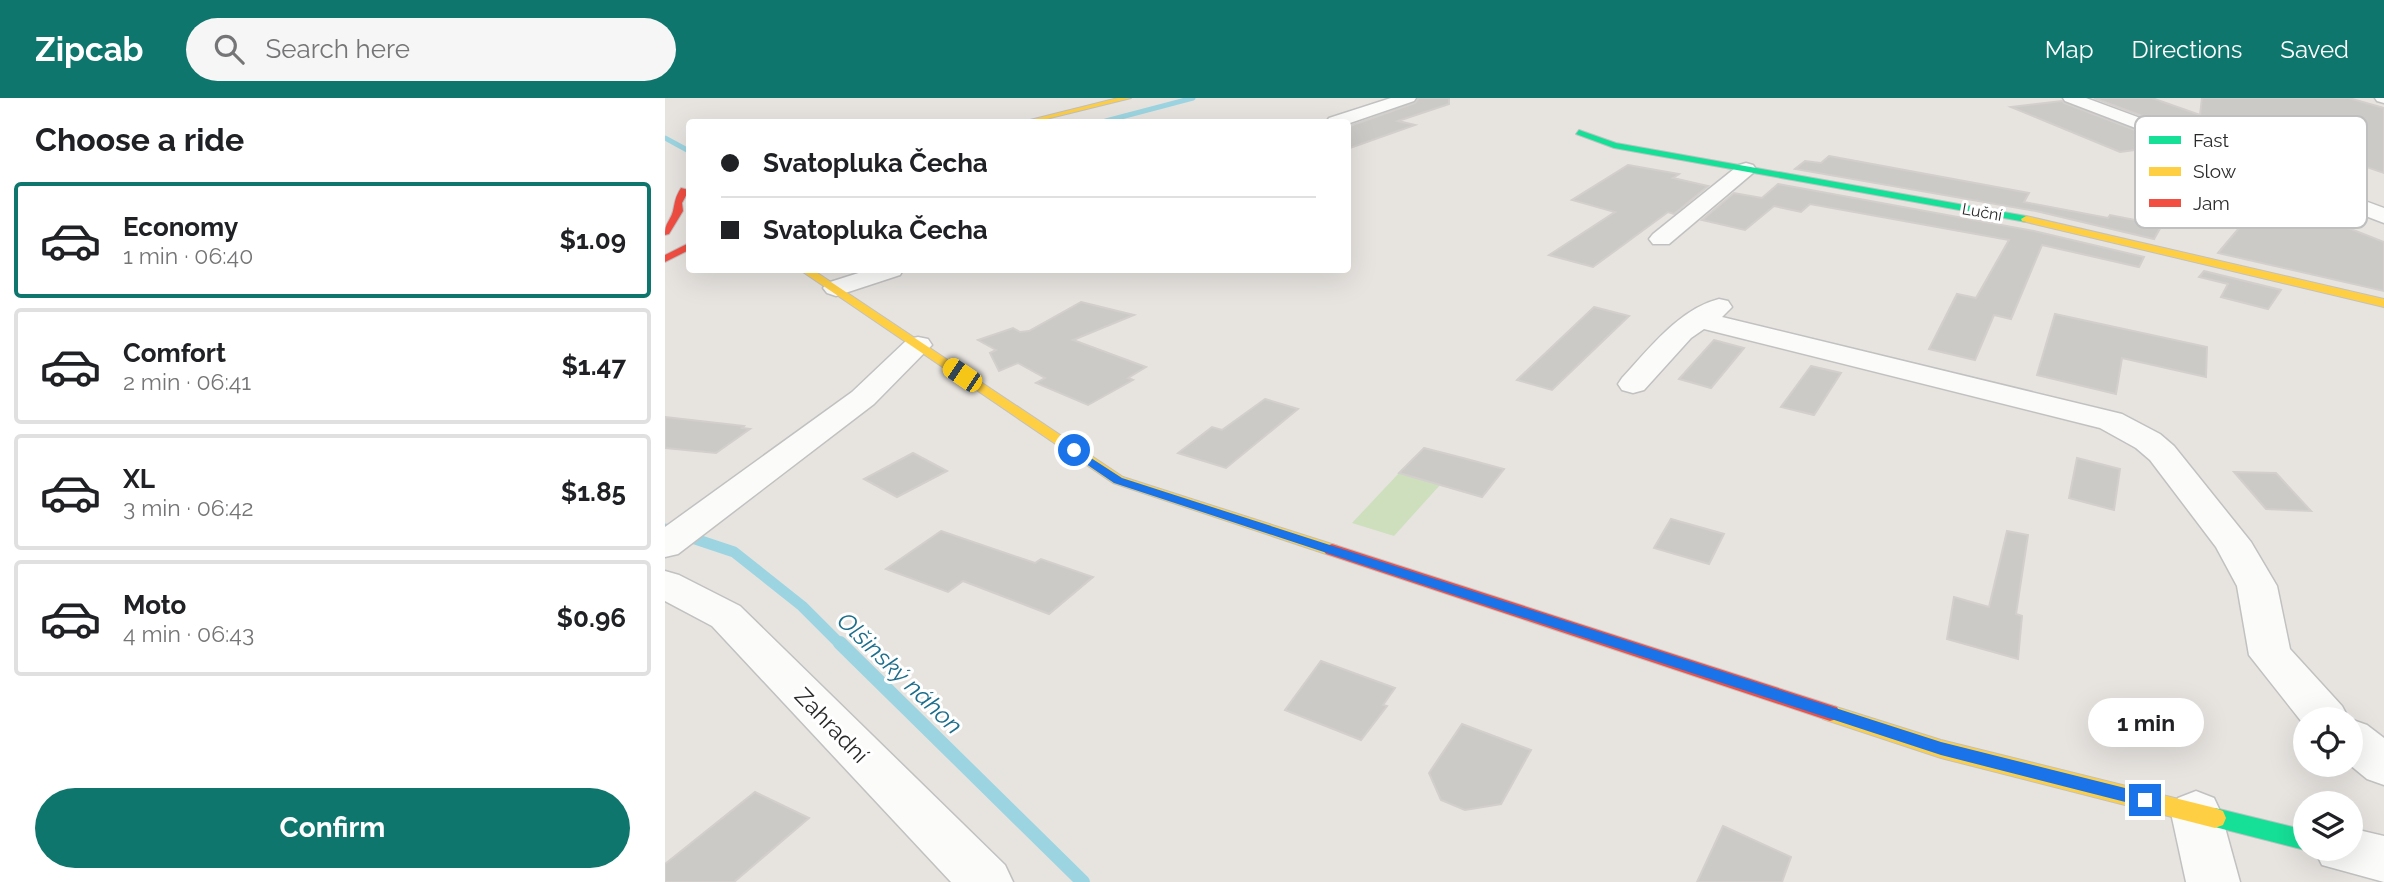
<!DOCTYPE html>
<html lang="en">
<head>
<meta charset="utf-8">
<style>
	:root { --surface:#fff; --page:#f6f6f6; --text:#202124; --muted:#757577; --line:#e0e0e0; --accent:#0f766e }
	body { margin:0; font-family:Raleway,sans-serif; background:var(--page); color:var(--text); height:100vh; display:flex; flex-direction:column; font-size:26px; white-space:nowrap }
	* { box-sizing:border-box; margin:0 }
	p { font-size:23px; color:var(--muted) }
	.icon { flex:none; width:38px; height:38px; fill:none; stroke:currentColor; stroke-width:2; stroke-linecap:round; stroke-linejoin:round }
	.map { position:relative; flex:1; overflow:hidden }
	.details { display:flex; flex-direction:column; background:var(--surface); width:665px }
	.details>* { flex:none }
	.banner { position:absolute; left:21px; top:21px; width:665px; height:154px; border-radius:7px; box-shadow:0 7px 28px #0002; display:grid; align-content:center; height:154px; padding:0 35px; background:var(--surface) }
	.buttons { position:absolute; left:1628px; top:609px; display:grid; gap:14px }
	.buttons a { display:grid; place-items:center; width:70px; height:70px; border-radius:50%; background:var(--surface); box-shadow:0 7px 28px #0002; font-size:35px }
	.end { position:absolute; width:32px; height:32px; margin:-16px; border:9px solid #1a73e8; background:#fff; box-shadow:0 0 0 4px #fff }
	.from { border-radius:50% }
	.bubble { position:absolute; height:49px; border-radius:24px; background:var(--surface); box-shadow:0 7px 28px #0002; font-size:23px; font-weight:700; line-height:49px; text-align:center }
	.car { position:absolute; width:21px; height:42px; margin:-21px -10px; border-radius:9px; box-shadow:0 0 5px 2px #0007; background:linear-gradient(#f5c518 24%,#345 0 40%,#f5c518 0 76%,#345 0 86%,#f5c518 0) }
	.banner b { display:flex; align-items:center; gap:24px; height:66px; font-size:26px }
	.banner b+b { border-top:2px solid var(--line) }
	.banner i { width:18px; height:18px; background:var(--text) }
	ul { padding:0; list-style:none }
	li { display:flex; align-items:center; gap:21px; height:116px; margin:0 14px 10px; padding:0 21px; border:4px solid var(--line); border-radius:7px }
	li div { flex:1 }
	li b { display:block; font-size:26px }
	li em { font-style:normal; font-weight:700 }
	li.selected { border-color:var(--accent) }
	li>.icon { width:63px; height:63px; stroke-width:1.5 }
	h2 { padding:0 35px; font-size:32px; line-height:84px }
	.action { display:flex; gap:14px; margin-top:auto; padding:14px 35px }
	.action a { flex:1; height:80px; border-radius:42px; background:var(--accent); color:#fff; font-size:28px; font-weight:700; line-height:80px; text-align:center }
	header { display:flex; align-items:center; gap:42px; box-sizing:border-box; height:98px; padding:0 35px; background:var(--accent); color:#fff }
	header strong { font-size:33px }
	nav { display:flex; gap:38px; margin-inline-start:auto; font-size:24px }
	.search { width:490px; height:63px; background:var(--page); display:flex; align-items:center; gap:18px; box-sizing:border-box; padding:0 24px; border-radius:38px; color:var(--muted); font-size:26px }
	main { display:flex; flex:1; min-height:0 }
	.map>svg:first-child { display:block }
</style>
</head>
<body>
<header>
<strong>Zipcab</strong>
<div class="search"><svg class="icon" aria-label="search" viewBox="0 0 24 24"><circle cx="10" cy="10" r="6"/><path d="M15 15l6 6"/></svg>Search here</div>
<nav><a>Map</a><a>Directions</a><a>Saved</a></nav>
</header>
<main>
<section class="details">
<h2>Choose a ride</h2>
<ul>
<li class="selected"><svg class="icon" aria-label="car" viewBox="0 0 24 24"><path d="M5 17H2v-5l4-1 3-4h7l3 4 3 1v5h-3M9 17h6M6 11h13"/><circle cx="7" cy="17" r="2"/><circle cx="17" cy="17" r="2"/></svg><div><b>Economy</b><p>1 min · 06:40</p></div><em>$1.09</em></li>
<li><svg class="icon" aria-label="car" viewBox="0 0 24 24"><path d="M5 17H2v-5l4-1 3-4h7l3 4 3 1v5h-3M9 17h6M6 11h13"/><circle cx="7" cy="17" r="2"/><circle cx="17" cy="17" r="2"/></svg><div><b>Comfort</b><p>2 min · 06:41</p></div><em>$1.47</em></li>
<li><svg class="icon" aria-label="car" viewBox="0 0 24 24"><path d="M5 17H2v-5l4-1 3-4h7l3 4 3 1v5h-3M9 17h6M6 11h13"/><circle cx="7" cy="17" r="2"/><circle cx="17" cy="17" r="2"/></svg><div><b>XL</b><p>3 min · 06:42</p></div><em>$1.85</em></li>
<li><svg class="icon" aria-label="car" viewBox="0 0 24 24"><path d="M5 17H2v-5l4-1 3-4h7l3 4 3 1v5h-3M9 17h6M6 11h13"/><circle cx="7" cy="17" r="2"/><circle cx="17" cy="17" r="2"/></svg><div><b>Moto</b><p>4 min · 06:43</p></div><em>$0.96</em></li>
</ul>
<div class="action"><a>Confirm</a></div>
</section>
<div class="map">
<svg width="1719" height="784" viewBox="0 0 1719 784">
	<rect width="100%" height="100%" fill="#e7e4e0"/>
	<polygon fill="#cedfbd" points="734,375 775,387 729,438 687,425"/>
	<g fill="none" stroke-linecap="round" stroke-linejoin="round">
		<g stroke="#9cd5e1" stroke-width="5">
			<polyline points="437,24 528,0"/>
			<polyline points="0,40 24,53"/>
		</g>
		<polyline stroke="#9cd5e1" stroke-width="11" points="0,431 69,454 137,508 176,547"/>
		<polyline stroke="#9cd5e1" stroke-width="14" points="175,545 418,784"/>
	</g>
	<g fill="#cccac7" stroke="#d2cfcc" stroke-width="2">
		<polygon points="754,0 784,0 784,6 733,23 750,27 682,51 682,29 750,5"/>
		<polygon points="1429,0 1487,0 1535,17 1537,0 1684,0 1719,10 1719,75 1605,36 1545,43"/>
		<polygon points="1397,3 1399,5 1509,47 1455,54 1346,9"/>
		<polygon points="1164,58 1364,95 1359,104 1443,120 1445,117 1470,122 1502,118 1489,141 1371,113 1130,71 1140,63 1156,65"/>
		<polygon points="963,67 1014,76 1008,80 1043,88 1009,116 1003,114 928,169 884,157 950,114 907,102"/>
		<polygon points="1113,86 1369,133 1479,159 1474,169 1377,147 1346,221 1329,217 1310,262 1264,251 1292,196 1311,200 1344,142 1145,106 1136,114 1109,108 1080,132 1037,122 1069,95 1097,100"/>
		<polygon points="1610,101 1719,144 1719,193 1553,155 1597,103"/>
		<polygon points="1539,173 1616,192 1603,211 1556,199 1563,186 1534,179"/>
		<polygon points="416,204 469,217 408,242 481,269 463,280 468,282 423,307 371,285 380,280 353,265 334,273 325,255 331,252 313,242 348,230 355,234 364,233"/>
		<polygon points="929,209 964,218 887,292 852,282"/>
		<polygon points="1390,216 1542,249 1541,279 1457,260 1451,296 1372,277"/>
		<polygon points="1049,242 1079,250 1046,290 1014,281"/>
		<polygon points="1146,268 1176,275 1149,317 1116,309"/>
		<polygon points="600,301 633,311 561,370 513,355 547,329 557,332"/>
		<polygon points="0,319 79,328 77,330 85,331 51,355 0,350"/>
		<polygon points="759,350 798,360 839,371 817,399 734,375"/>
		<polygon points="248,355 282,373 232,399 199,381"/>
		<polygon points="1412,360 1455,371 1449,412 1404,400"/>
		<polygon points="1569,374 1611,375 1646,413 1601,411"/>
		<polygon points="1006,421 1059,436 1044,466 989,450"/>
		<polygon points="276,433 370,465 376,461 428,479 384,516 298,483 283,494 221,471"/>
		<polygon points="1342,433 1363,437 1351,516 1357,518 1353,561 1282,541 1289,499 1324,509"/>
		<polygon points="656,563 730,590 718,607 722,608 696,642 620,612"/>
		<polygon points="797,626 866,652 836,706 800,712 776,702 764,675"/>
		<polygon points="90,694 144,720 69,784 0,784 0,766"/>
		<polygon points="1058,728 1126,759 1117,784 1032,784"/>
	</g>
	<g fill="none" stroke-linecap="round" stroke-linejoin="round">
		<g stroke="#c2c1c1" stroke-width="3">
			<g id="street">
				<polygon points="726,0 751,0 749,3 682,26 661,24 664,20"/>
				<polygon points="1398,0 1421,0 1719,110 1719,125 1400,3"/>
				<polygon points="1710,0 1719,0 1719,5 1712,3"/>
				<polygon points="1081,65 1088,67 1091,71 1088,75 1004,146 988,146 984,141 988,136 1074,67"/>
				<polygon points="203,172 238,172 235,177 171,198 162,195 158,190 162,185"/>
				<path d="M1054 201 1063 203 1067 209 1057 219 1457 316 1495 336 1509 348 1586 444 1612 488 1625 551 1677 608 1684 621H1640V628L1584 557 1572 488 1551 449 1485 362 1471 350 1435 330 1039 231 1026 240 979 292 968 295 957 292 953 286 957 280C984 251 1014 211 1054 201Z"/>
				<polygon points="253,239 263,241 267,247 209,306 13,456 0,459 0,429 187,294 243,241"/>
				<polygon points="0,473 14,477 75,508 340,767 348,784 286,784 47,528 0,503"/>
				<polygon points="1685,621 1702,627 1719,640 1719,687 1702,681 1685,667"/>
				<polygon points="1531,693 1549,700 1556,715 1575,784 1521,784 1506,715 1513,700"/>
				<polygon points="1685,730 1719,738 1719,784 1657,767 1649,751 1685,751"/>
			</g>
		</g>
		<g stroke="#c2c1c1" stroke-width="2">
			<g id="fast">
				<polygon points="914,32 951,45 1361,118 1366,121 1361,124 949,50 911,36"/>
				<polygon points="1550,710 1640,732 1640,751 1644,751 1640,752 1542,727 1539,720 1542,713"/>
			</g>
		</g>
		<g stroke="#c2c1c1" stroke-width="2">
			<g id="slow">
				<polygon points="453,0 466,0 369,24 357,24"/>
				<polygon points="1361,118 1719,201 1719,209 1357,123 1356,121"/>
				<polygon points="135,172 148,172 458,379 673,448 676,452 673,456 661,456 448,385"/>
				<polygon points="1165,607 1276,642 1550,710 1558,713 1561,720 1558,727 1550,730 1276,660 1158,621 1155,615 1158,609"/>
			</g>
		</g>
		<g stroke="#c2c1c1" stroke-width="2">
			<g id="jam">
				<path d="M16 90 24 92 17 105 18 113 4 136 0 137C0 124 5 124 8 113 10 104 10 99 16 90Z"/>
				<polygon points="24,145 24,152 0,164 0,157"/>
				<polygon points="667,446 1172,609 1175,615 1172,621 1165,623 661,456 658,452 661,448"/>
			</g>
		</g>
		<use href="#street" fill="#fbfbfa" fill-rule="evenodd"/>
		<use href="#fast" fill="#16e098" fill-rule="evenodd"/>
		<use href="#slow" fill="#ffcf43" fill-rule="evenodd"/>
		<use href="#jam" fill="#f24e42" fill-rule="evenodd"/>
	</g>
	<polygon fill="#1a73e8" points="409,349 457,380 1276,644 1480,695 1486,697 1488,702 1486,707 1480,709 1276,657 449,385 405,355 405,350"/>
	<g text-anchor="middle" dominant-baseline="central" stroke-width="6" stroke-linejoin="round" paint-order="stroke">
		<g font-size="16" fill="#2a2a2a" stroke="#fff">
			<text transform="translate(1317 114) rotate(10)">Luční</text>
		</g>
		<g font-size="23" fill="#2a2a2a" stroke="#fff">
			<text transform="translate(167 627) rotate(46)">Zahradní</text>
		</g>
		<g font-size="24" font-style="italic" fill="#1c6e8c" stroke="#fff">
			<text transform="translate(235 575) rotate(44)">Olšinský náhon</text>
		</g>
	</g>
	<rect x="1470" y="18" width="232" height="112" rx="10" fill="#fff" stroke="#bfbfbf" stroke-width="2"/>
	<rect x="1484" y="38" width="32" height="8" fill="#16e098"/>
	<rect x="1484" y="69" width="32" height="9" fill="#ffcf43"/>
	<rect x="1484" y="101" width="32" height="8" fill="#f24e42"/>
	<g font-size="19" fill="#2a2a2a">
		<text x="1528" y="49">Fast</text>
		<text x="1528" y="80">Slow</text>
		<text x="1528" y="112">Jam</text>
	</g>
</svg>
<div class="buttons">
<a><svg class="icon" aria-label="locate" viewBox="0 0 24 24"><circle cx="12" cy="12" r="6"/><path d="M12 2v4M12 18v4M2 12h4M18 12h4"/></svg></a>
<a><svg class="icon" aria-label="layers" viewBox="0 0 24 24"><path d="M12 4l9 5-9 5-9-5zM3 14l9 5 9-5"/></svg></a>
</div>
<i class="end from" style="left:409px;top:352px"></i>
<i class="end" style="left:1480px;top:702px"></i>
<div class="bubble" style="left:1423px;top:600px;width:116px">1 min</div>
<i class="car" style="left:297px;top:277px;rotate:304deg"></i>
<div class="banner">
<b><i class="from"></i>Svatopluka Čecha</b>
<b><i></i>Svatopluka Čecha</b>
</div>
</div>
</main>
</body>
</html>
